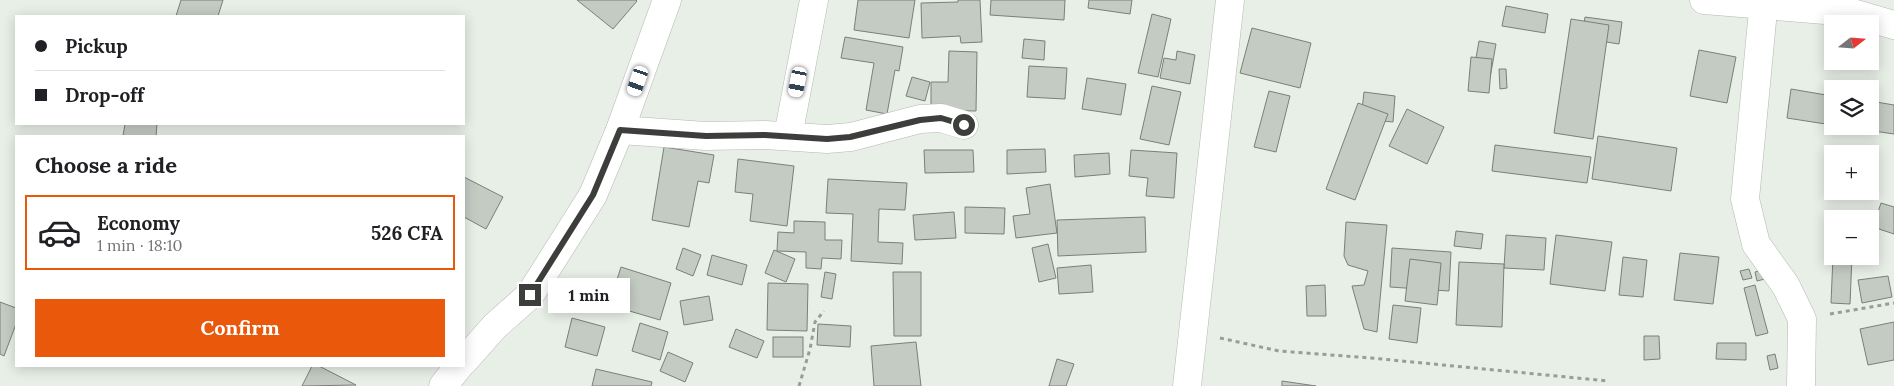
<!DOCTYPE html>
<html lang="en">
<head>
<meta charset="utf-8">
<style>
	:root { --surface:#fff; --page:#f2f2f2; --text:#202124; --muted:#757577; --line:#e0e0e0; --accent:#ea580c }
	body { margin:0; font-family:Lora,serif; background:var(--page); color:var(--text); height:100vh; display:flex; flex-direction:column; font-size:19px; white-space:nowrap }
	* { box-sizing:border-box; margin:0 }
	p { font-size:16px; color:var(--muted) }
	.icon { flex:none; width:28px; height:28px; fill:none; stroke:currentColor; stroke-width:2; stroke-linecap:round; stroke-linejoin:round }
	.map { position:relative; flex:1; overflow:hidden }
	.panel { position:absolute; left:15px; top:135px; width:450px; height:232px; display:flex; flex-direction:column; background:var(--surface); border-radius:0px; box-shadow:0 2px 12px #0003 }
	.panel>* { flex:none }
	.guide { position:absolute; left:15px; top:15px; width:450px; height:110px; border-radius:0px; box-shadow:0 2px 12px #0003; display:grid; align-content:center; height:110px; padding:0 20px; background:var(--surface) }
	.needle { width:32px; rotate:73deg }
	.fabs { position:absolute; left:1824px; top:15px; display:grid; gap:10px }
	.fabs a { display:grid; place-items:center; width:55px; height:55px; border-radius:0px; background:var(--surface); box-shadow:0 2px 12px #0003; font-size:25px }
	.end { position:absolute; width:22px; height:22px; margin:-11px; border:6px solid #3b3e3a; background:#fff; box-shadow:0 0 0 2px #fff }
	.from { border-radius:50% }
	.bubble { position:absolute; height:35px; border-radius:0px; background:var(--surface); box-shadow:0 2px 12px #0003; font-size:16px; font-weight:700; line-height:35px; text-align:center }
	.car { position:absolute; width:15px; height:30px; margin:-15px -8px; border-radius:6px; box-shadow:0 0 4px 1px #0007; background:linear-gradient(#fff 24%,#345 0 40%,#fff 0 76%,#345 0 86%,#fff 0) }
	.guide b { display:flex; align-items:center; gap:18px; height:48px; font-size:19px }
	.guide b+b { border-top:1px solid var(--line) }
	.guide i { width:12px; height:12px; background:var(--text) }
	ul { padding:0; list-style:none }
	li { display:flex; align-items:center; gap:15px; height:75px; margin:0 10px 8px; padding:0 10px; border:2px solid var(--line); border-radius:0px }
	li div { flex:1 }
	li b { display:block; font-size:19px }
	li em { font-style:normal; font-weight:700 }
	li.selected { border-color:var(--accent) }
	li>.icon { width:45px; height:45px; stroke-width:1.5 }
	h2 { padding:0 20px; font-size:22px; line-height:60px }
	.action { display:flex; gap:10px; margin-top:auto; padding:10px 20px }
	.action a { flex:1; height:58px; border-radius:0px; background:var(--accent); color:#fff; font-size:20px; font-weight:700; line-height:58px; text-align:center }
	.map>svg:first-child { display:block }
</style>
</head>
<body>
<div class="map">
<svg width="1894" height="386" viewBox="0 0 1894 386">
	<rect width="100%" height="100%" fill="#e8efe7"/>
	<g fill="#c4cbc3" stroke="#7a8079">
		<polygon points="181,0 223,0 218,16 176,16"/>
		<polygon points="577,0 636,0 637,1 613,29"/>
		<polygon points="858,0 915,0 909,38 854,30"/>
		<polygon points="958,0 980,0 982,42 961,43 960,36 922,38 921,3 958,2"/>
		<polygon points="991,0 1065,0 1064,20 990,15"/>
		<polygon points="1089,0 1132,0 1130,14 1088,8"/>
		<polygon points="1506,6 1548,14 1545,33 1502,26"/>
		<polygon points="1152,14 1171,19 1158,77 1138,73"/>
		<polygon points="1585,17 1622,22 1619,44 1582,38"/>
		<polygon points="1571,19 1609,25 1593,139 1554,133"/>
		<polygon points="1252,28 1311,43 1300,88 1240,73"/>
		<polygon points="845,37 903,47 899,71 895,70 887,114 866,110 874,63 841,58"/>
		<polygon points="1024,39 1045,41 1044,60 1022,58"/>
		<polygon points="1479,41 1496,44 1490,78 1473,75"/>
		<polygon points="1699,50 1736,57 1727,103 1690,96"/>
		<polygon points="949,51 977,52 976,111 931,110 931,82 948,82"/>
		<polygon points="1177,51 1195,55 1190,84 1160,78 1164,58 1176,60"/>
		<polygon points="1471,57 1492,59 1489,93 1468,91"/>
		<polygon points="1029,66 1067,68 1065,99 1027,97"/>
		<polygon points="1499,69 1506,69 1507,88 1500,89"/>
		<polygon points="912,77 930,82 925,101 906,96"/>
		<polygon points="1087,78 1126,84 1121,115 1082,109"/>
		<polygon points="1152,86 1181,92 1169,145 1140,139"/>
		<polygon points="1791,89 1832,96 1832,125 1787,118"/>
		<polygon points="1269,91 1290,96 1276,152 1254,147"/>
		<polygon points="1364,92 1395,96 1393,122 1361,119"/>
		<polygon points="1870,101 1894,105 1894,134 1840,126 1870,126"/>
		<polygon points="1358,103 1388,114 1355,200 1326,189"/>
		<polygon points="1407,109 1444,127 1427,164 1389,146"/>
		<polygon points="125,124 157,124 156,136 123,136"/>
		<polygon points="1598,136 1677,148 1671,191 1592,179"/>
		<polygon points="1495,145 1591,157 1587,183 1492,171"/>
		<polygon points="664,147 714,155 709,183 698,181 689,227 652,220"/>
		<polygon points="1045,149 1046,172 1007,174 1007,150"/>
		<polygon points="924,150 973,150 974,172 925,173"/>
		<polygon points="1131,150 1177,153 1174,198 1146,196 1148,178 1129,176"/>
		<polygon points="1109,153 1110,174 1075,177 1074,155"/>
		<polygon points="738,159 794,166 787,226 750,221 753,194 735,192"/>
		<polygon points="464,177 503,197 486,229 464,217"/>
		<polygon points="828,179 907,183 905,210 879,209 878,242 903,243 902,264 851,261 853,214 826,213"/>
		<polygon points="1050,184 1057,233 1016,238 1013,216 1030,214 1026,188"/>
		<polygon points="1881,203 1894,207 1894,234 1873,227"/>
		<polygon points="965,207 1005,208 1004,234 965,233"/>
		<polygon points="954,212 956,238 915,240 913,215"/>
		<polygon points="1145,217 1146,252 1058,256 1057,220"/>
		<polygon points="794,221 825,222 825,240 842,240 841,259 822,258 821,269 806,268 806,252 777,251 778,232 794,233"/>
		<polygon points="1346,222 1387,225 1377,332 1364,329 1352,286 1364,285 1368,271 1348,265 1344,256"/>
		<polygon points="1456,231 1483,234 1481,249 1454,246"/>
		<polygon points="1506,235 1546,238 1544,270 1504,268"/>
		<polygon points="1556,235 1612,242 1605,291 1550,284"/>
		<polygon points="1048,244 1056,278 1039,282 1032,248"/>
		<polygon points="683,248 701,255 693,276 676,269"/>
		<polygon points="1392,248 1451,252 1449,291 1390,287"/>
		<polygon points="774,250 795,259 786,282 765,273"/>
		<polygon points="1680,253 1719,257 1713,304 1674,300"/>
		<polygon points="712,255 747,265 742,285 707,275"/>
		<polygon points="1833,256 1852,256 1850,304 1831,303"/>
		<polygon points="1623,257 1647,260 1643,297 1619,295"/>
		<polygon points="1410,259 1441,263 1437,305 1405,301"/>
		<polygon points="1459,262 1504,264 1502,327 1456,325"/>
		<polygon points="1091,265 1093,292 1059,294 1057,268"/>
		<polygon points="621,267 671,283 660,320 609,305"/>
		<polygon points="1749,269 1752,278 1743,280 1740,271"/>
		<polygon points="1763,270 1765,279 1757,281 1755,272"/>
		<polygon points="825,272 836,274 832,299 821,297"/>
		<polygon points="893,272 921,272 921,336 894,336"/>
		<polygon points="1888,276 1892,297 1862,303 1858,280"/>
		<polygon points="768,283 808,284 807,331 767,330"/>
		<polygon points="1325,285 1326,316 1307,316 1306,286"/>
		<polygon points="1755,285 1768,333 1756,336 1744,288"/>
		<polygon points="709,296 713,320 684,325 680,301"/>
		<polygon points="0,302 16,308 16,324 4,356 0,354"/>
		<polygon points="1393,305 1421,308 1417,343 1389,339"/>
		<polygon points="572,318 605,327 597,356 565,347"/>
		<polygon points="1894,322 1894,360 1868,365 1860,329"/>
		<polygon points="640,323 668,332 660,360 632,351"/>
		<polygon points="818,324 851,326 850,347 817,345"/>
		<polygon points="736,329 764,341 757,358 729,347"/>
		<polygon points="1644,336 1659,336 1660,359 1644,360"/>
		<rect x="773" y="337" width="30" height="20"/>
		<polygon points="916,342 921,386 874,386 871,346"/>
		<polygon points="1717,343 1746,343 1746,360 1716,359"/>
		<polygon points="668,352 693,363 685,382 660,371"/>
		<polygon points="1775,354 1778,368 1770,370 1767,356"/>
		<polygon points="1057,359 1074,364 1066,386 1049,386"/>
		<polygon points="312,366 319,366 356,385 302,386"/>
		<polygon points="596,369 652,382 651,386 592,386"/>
		<polygon points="1282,381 1316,386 1282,386"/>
	</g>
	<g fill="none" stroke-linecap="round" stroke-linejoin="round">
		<g stroke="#b3b9b1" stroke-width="29">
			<g id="street">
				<polyline points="1704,0 1849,12 1894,25"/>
				<polyline points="1764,0 1745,199 1756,244 1786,286 1802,319 1801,386"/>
				<polyline points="620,130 706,136 765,135 827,139 851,137 920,119 941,118 964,125"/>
				<polyline points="788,136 814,0"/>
				<polyline points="464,361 495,326 530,295 593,195 620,130 667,0"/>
				<polyline points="443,386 459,366"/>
				<polyline points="1187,386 1230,0"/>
			</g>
		</g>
		<g stroke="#989e97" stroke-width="3" stroke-dasharray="4 4" stroke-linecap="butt">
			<polyline points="1830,314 1894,303"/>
			<polyline points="1220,338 1279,351 1371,358 1608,381"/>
			<polyline points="799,386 810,349 815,322 824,311"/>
		</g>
		<use href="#street" stroke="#fff" stroke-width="28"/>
	</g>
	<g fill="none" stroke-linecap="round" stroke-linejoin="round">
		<polyline stroke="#3b3e3a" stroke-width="6" points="530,295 593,195 620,130 706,136 765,135 827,139 850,137 920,120 941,118 964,125"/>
	</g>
</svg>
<div class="fabs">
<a><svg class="needle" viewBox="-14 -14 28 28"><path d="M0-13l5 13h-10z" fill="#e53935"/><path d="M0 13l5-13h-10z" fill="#757577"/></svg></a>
<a><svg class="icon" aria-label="layers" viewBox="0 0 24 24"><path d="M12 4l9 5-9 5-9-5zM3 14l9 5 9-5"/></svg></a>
<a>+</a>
<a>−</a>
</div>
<i class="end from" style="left:964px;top:125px"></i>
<i class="end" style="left:530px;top:295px"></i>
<div class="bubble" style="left:548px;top:278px;width:82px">1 min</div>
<i class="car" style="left:638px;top:81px;rotate:199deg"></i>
<i class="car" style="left:798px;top:82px;rotate:191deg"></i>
<div class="guide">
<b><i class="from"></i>Pickup</b>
<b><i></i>Drop-off</b>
</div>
<section class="panel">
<h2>Choose a ride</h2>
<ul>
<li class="selected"><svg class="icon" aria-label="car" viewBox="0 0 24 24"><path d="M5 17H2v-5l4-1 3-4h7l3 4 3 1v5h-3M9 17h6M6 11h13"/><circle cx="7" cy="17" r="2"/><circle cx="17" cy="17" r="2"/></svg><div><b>Economy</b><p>1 min · 18:10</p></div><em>526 CFA</em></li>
</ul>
<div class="action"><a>Confirm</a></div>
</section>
</div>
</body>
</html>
